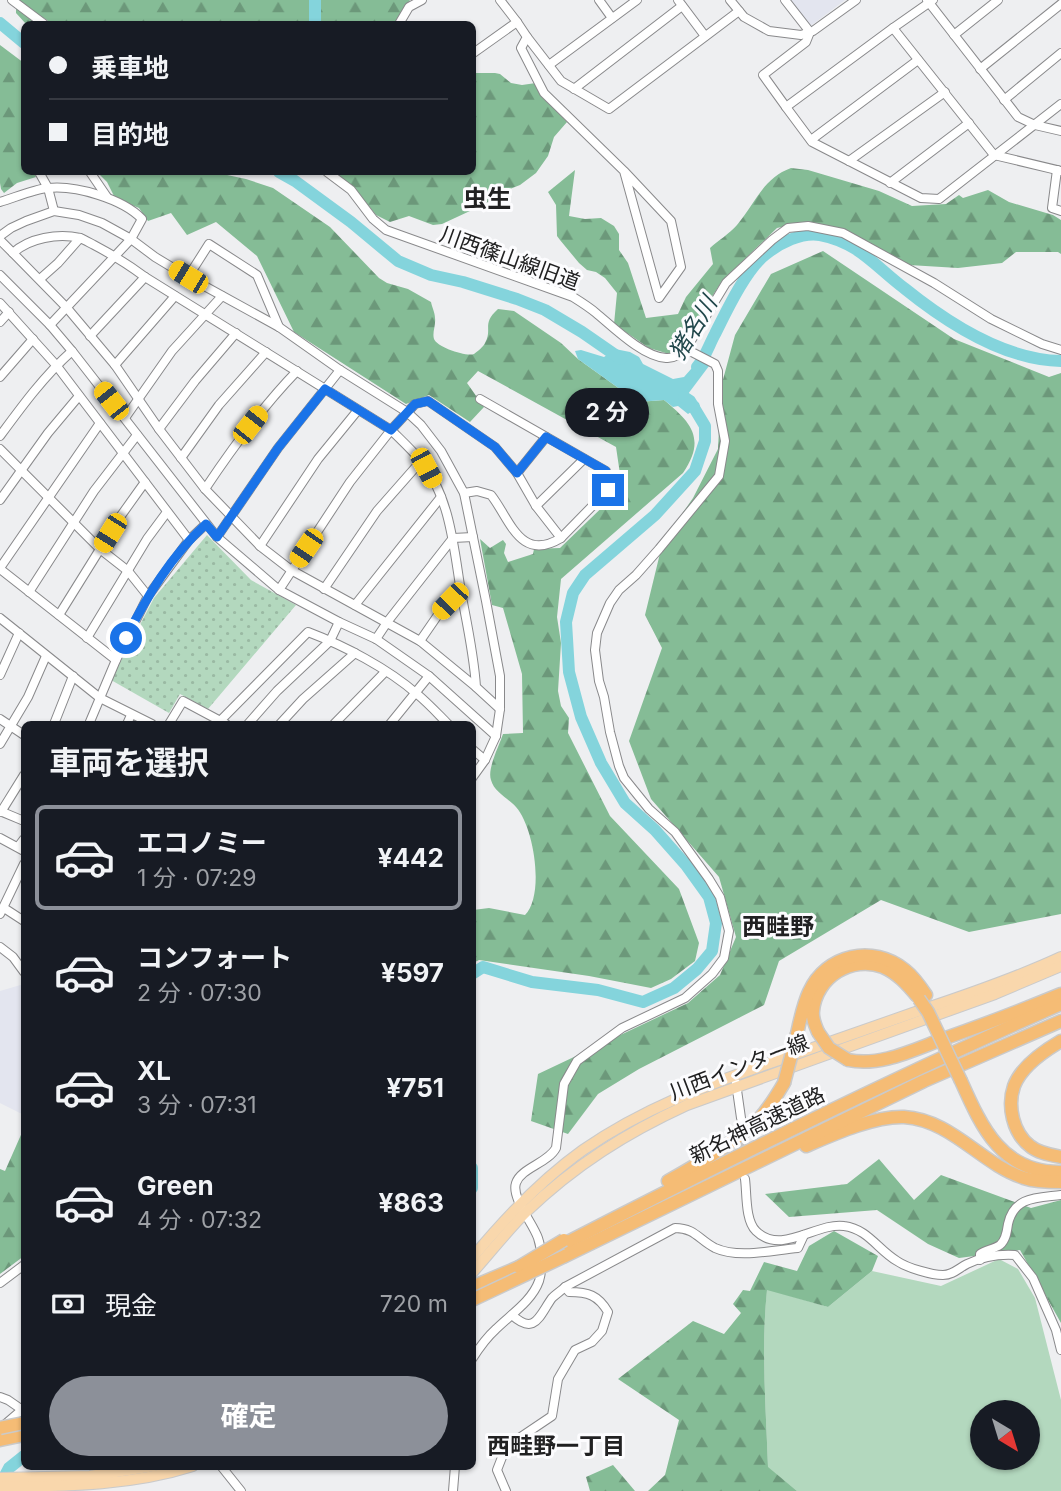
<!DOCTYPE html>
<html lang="ja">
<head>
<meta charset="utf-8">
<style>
	:root { --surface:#171b24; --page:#242831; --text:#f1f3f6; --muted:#9ea1a6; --line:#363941; --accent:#8c9099 }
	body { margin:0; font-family:Inter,"Noto Sans JP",sans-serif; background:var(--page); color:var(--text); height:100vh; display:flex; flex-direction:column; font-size:26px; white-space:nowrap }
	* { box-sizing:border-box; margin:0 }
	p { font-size:23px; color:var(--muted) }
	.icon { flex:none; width:38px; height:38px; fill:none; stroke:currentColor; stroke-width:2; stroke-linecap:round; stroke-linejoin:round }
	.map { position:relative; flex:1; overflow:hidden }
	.sheet { position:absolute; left:21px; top:721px; width:455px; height:749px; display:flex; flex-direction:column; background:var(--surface); border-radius:10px; box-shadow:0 2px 5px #0004 }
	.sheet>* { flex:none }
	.guide { position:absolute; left:21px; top:21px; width:455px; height:154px; border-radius:10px; box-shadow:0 2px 5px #0004; display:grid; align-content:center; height:154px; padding:0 28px; background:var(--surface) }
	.needle { width:46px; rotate:142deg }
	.buttons { position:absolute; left:970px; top:1400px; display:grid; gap:14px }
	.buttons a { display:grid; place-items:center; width:70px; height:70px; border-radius:50%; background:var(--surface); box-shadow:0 2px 5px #0004; font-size:35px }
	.end { position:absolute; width:32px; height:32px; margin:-16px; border:9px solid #1a73e8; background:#fff; box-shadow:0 0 0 4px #fff }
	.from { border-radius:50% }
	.bubble { position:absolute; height:49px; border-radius:24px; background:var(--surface); box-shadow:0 2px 5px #0004; font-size:23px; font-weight:700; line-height:49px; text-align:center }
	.car { position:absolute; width:21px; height:42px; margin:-21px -10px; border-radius:9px; box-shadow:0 0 5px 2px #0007; background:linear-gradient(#f5c518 24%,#345 0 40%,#f5c518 0 76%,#345 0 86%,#f5c518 0) }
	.guide b { display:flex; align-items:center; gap:24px; height:66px; font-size:26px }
	.guide b+b { border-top:2px solid var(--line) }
	.guide i { width:18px; height:18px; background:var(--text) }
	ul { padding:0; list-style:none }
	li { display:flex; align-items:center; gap:21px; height:105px; margin:0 14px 10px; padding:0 14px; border:4px solid transparent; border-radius:10px }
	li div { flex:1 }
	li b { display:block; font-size:26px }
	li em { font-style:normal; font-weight:700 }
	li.current { border-color:var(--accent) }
	li>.icon { width:63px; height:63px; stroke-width:1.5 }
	h2 { padding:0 28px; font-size:32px; line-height:84px }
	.pay { display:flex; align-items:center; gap:18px; height:77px; padding:0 28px; font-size:26px }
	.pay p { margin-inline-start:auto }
	.cta { display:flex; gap:14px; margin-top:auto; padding:14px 28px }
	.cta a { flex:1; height:80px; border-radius:42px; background:var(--accent); color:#fff; font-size:28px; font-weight:700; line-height:80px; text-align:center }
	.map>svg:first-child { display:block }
</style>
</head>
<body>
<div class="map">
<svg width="1061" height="1491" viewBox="0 0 1061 1491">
	<defs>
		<pattern id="forest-firs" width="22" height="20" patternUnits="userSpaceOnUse" patternTransform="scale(1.75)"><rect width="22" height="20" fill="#85bc96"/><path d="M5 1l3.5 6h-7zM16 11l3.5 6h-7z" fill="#6c987a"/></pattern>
		<pattern id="park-dots" width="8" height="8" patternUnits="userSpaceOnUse" patternTransform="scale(1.75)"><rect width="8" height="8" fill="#b3d8be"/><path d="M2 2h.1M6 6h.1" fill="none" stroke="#9ab9a3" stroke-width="1.8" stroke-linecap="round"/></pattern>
	</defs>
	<rect width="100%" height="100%" fill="#eeeff1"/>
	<g fill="#e3e5ef">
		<polygon points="788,0 845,0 809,27"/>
		<polygon points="24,984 24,1115 0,1103 0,991"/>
	</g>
	<path fill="#b3d8be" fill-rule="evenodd" d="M999 1259 1018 1269 1035 1298 1061 1400V1491H797L768 1468C766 1408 761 1349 767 1289L828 1307 872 1271 941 1286ZM982 1412H1027V1458H982Z"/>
	<g fill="url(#forest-firs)">
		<polygon points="16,0 410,0 395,24 52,24 44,18 26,24 16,13"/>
		<polygon points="0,45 24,63 24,172 33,172 36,177 17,183 4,193 1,189 0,183"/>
		<polygon points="473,73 495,73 500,74 511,83 522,85 536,83 543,96 567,122 554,137 548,156 536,173 520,185 502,192 485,204 442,224 433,225 409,216 390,222 376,215 355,189 334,172 472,172"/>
		<path d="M791 168 808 170 879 191 912 206 946 204 959 195 963 198 988 190 1009 202 1053 215 1061 220V254L1058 252H1016L1002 263 958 268 909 265 842 229 804 222 777 228 722 281 680 346 669 354 649 348 614 324 617 293 605 278 596 272 587 270 579 263 560 240 557 236 556 205 548 192 575 170 569 216 585 219 601 218 614 226 619 234V250L628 263 646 318 678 314 686 297 713 264 710 248C719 240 729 234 737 225 755 204 763 178 791 168Z"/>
		<path d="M97 172H213L246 179 273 188 330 227 379 278 387 283 408 289 431 302C432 307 435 313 435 318 436 325 432 333 434 339 437 347 466 357 474 354 477 352 484 346 485 343 493 329 481 324 498 309L514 311 561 343 578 359 638 402 664 400C692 423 706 439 683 473L561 579 557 617 561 643 558 691 561 706 569 718 568 733 610 816 679 889 699 943 695 961 671 979 651 988 589 976 479 960 473 963V910L489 908 525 915C545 895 534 827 516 807 508 798 494 792 491 780 487 769 499 746 503 734L523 733 522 674 503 608 492 605 480 539 490 548 503 540 506 544 504 553 508 562 533 554 534 549 560 548 618 492 620 474 616 447 478 371 467 383 484 407 470 422 429 395 406 404 294 332 257 256 216 222 187 235 171 213 148 221 139 208 115 198 107 182Z"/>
		<polygon points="823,251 954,339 1049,377 1061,373 1061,914 969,932 881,900 779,961 764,1005 639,1069 598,1094 568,1134 531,1121 538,1074 688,1003 720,975 736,937 719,877 651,799 629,741 662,648 645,615 663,541 693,498 718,449 721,387 735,335 771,274"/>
		<polygon points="24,1128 24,1256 0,1274 0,1169 5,1171"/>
		<polygon points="879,1159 914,1200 941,1175 1031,1208 1061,1200 1061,1323 1020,1250 959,1258 928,1244 877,1210 789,1217 765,1194 847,1184"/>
		<path d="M834 1231 878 1256 872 1271 828 1307 767 1290C761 1349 766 1408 768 1467L797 1491H648L665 1475 679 1420 618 1379 693 1321 724 1334 741 1313 733 1304 743 1290 750 1291 764 1262 797 1271 809 1246Z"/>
		<polygon points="613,1465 635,1491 590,1491 586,1477"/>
	</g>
	<polygon fill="url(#park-dots)" points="207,535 251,580 296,605 208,709 180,694 169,713 111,680 154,598"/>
	<polygon fill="#84d4dc" points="610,348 630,352 639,357 643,364 673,379 684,377 699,360 709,366 688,394 699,403 700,406 688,414 678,406 673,407 664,400 638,402 578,359 575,351 581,350 604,357 607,355"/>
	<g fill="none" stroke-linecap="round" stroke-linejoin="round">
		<g stroke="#84d4dc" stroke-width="12">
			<polyline points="0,23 24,43"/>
			<polyline points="315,24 315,0"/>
			<polyline points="279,172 295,181 351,222 398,261 431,275 463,282 517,299 545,310 582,332 621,359"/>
			<path d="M697 367C705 358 709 345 715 334 726 312 746 269 766 254 780 243 801 232 820 235 858 242 875 266 904 288 946 322 1005 360 1061 361"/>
			<polyline points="472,974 483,967 532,982 598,990 643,1002 674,988 697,969 712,951 716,923 709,897 686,865 655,830 625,803 601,763 581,717 569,672 566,622 573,593 585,575 655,515 695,471 705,441 705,426 690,401 684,397"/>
			<polyline points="472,1168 472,1188"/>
			<polyline points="0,1485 9,1468 24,1456"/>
		</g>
		<polyline stroke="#c5c6c8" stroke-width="8" stroke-dasharray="8 4" stroke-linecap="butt" points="741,1118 744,1173"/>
		<g stroke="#89898b" stroke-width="10">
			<g id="minor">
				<polyline points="12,0 44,24"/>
				<polyline points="599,0 612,18"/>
				<polyline points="678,0 705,36"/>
				<polyline points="730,0 744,17 769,31 801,35 813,31 856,0"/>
				<polyline points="785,0 810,32 806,42 763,75 786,107 893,28 994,155 1061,171"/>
				<polyline points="927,0 1018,117 1035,125 1061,131"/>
				<polyline points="517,22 527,37 521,48 544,93 624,171 659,298 681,267 671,221 624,171"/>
				<polyline points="399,24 409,7 422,0"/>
				<polyline points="893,28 933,0"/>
				<polyline points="954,35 998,0"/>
				<polyline points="527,37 561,81 609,109 739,11"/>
				<polyline points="472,54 517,22 500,0"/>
				<polyline points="549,65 637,0"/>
				<polyline points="980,69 1061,4"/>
				<polyline points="574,89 682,6"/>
				<polyline points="1004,100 1061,53"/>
				<polyline points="786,107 812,142 921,198 939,199 1061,104"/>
				<polyline points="811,140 918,60"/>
				<polyline points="849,161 945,92"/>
				<polyline points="1057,170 1052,208 1061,211"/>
				<polyline points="39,172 48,188 54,211"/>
				<polyline points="90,172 107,197"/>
				<path d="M327 172 351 190 373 219 386 230 573 297C581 302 589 307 596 313 613 327 643 357 666 358 674 359 681 353 686 349L726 283 772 240 788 228 808 226 843 233 934 283 991 319 1042 344 1061 350"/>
				<polyline points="890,183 969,123"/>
				<path d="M0 202C14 198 34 189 48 188 76 185 123 199 142 219L131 239 50 325"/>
				<polyline points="0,236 11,228 26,221 54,211 79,215 102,223 131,239 155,257 188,277 279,327 340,370 407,412 421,425 441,451 464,493 486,601 500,676 500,709 496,736 485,760 472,778"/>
				<path d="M0 240 13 253C29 238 58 233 80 238 85 240 90 243 94 245 113 255 129 265 145 277L391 430C401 440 412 450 421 461 450 496 454 549 461 592 467 624 474 655 476 687L500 709"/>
				<polyline points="13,253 67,308 115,365 159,429 205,489 260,546 291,570 420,641 476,687"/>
				<polyline points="0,275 50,325 72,351 217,537 279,590 339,622 376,639 429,676 496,736"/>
				<polyline points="188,277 209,244 257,275 279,327"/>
				<polyline points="40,279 58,263 80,238"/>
				<polyline points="0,303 56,365 189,540 206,524"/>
				<polyline points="0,322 9,312"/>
				<polyline points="90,336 145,277"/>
				<polyline points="115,365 175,296"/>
				<polyline points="0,377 33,339"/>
				<polyline points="125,418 172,351 222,296"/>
				<polyline points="159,429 195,381 236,333"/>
				<path d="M0 436C22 406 44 376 72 351"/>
				<polyline points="0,449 100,549 128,571 148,596"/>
				<polyline points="181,458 219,405 266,352"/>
				<polyline points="517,473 546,437"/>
				<path d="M205 489C233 447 262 407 297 371"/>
				<path d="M464 493 477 491 491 495C510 519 520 563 561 538L608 490 606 471 480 399"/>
				<polyline points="0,500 48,433 79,396"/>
				<polyline points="536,506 584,459"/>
				<polyline points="217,537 278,448 340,370"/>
				<polyline points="260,546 318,459 358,410"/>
				<polyline points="0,568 100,423"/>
				<polyline points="0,569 116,660"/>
				<polyline points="324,589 377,511 421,461"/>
				<polyline points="279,590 350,482 391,430 415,404 428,401 495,447 517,473 536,506 561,538"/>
				<polyline points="29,592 94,491 137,435"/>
				<polyline points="355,605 441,497"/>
				<polyline points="59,615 120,517 145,482"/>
				<polyline points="0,618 100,698 152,724"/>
				<polyline points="87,638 147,539 167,512"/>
				<polyline points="376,639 388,621 453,538 473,537"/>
				<polyline points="420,641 440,612 461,591"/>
				<polyline points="0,675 19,633"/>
				<polyline points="0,719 24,735"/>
				<path d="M221 720 308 632C345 646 387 668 417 694 428 703 438 714 448 724"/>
				<polyline points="54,724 73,676"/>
				<polyline points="89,724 116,660 148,596 189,540"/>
				<polyline points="127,724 131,715"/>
				<polyline points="169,724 183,701 226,724"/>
				<polyline points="248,724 277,691 330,641 339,622"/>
				<polyline points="280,724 303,699 355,653"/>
				<polyline points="334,724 385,672"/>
				<polyline points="390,724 429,676"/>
				<polyline points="0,744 28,697 46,656"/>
				<polyline points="472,749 485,760"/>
				<polyline points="0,811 24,821"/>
				<polyline points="1,812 24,775"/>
				<polyline points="0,838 24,851"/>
				<polyline points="18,847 24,839"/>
				<polyline points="4,908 24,921"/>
				<polyline points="0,914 24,864"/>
				<polyline points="0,947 13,957 24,972"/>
				<polyline points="736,1083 741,1118"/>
				<path d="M745 1179C747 1194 745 1220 756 1231 781 1256 817 1222 844 1226 868 1229 878 1250 897 1261 907 1268 932 1275 943 1275 953 1275 959 1268 967 1264 982 1257 999 1254 1015 1255L1033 1278 1056 1330 1061 1350"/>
				<path d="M980 1260V1254C986 1250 994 1249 1000 1245 1006 1240 1007 1231 1008 1224 1014 1196 1038 1198 1061 1195"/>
				<polyline points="0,1283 24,1265"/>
				<path d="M512 1315C535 1336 539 1316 552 1298 556 1294 561 1291 565 1287L675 1228C695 1228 699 1240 715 1248 739 1259 773 1250 798 1248L804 1235"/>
				<path d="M472 1359C479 1348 486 1338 496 1329 510 1315 532 1301 539 1281 543 1268 542 1250 538 1238 533 1223 511 1198 516 1183 521 1168 548 1163 556 1148L564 1084 577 1061 622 1028 685 998 712 974 724 958 729 931 720 897 709 879 675 832 649 809 624 778 619 766 610 732 604 697 599 681 595 650 597 633 610 603 619 590 636 575 659 549 719 476 725 441 718 404V371L715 364 686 349"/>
				<polyline points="0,1397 8,1400 21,1409"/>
				<polyline points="2,1427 24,1408"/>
				<polyline points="221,1466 241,1491"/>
				<polyline points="453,1491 455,1466"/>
				<path d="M506 1491 497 1470 506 1447 552 1416 558 1379 575 1350 592 1342 602 1331 608 1312C598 1295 588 1292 569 1292L565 1287"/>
			</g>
		</g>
		<g stroke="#cacaca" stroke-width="12">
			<g id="major">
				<path d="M472 1258C505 1218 541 1180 583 1150 642 1109 708 1084 776 1061 826 1043 876 1026 927 1008 972 993 1018 977 1061 957"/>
				<path d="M472 1273C490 1253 507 1231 526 1212 575 1165 626 1133 687 1105L995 994 1061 966"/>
				<polyline points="0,1478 90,1476 154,1466"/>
				<path d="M0 1487C65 1486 130 1486 193 1466"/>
			</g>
		</g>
		<g stroke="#cacaca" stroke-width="15">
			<g id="highway">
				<path d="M818 1032C815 1025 812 1018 813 1011 816 977 852 955 883 967 897 973 907 984 917 996"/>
				<path d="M797 1034C800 1020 803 1005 809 992 826 954 873 944 905 970 914 977 920 986 926 995"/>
				<path d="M1061 1041C1044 1051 1021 1067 1014 1086 1007 1106 1013 1133 1030 1146 1038 1153 1051 1155 1061 1157"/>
				<path d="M848 1060C880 1067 913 1050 943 1039 983 1025 1022 1010 1061 994"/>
				<path d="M961 1081C982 1128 1002 1173 1061 1172"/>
				<path d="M806 1146C834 1134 874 1116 904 1117 952 1120 981 1164 1024 1178 1036 1182 1049 1182 1061 1182"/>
				<path d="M668 1181C699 1164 733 1144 759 1119 769 1108 777 1095 784 1083"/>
				<path d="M566 1243C729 1159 893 1078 1061 1004"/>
				<polyline points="565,1256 924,1081 1061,1021"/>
				<polyline points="472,1287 519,1267"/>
				<polyline points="0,1440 24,1435"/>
			</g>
		</g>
		<use href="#minor" stroke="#fff" stroke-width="8"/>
		<use href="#major" stroke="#f9d7ac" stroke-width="10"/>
		<use href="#highway" stroke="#f5bc75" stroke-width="12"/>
		<g stroke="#cacaca" stroke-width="15" stroke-linecap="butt">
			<g id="highway-bridge">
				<polyline points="919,999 928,1012 961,1081"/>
				<polyline points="818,1032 829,1048 848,1060"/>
				<polyline points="784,1083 797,1034"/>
				<polyline points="519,1267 564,1240"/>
				<polyline points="472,1300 565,1256"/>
				<polyline points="0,1428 24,1423"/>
			</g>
		</g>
		<use href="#highway-bridge" stroke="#f5bc75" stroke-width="12"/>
	</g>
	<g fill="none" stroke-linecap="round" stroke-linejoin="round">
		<path stroke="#1a73e8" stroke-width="9" d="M126 638C147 596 171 556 206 524L217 537 278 448 325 389 391 430 415 404 428 401 495 447 517 473 546 437 606 471 608 490"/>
	</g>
	<g text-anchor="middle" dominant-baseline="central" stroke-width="6" stroke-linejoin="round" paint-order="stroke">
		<g font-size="21" fill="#212122" stroke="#fcfcfe">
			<text transform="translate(510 258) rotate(20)">川西篠山線旧道</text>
			<text transform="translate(739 1067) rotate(-21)">川西インター線</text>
			<text transform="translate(757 1125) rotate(-26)">新名神高速道路</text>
		</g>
		<g font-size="23" font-style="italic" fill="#21474b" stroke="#fcfcfe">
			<text transform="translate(693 328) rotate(-59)">猪名川</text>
		</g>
		<g font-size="23" font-weight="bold" fill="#212122" stroke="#fcfcfe">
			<text x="556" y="1446">西畦野一丁目</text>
		</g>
		<g font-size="24" font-weight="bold" fill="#212122" stroke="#fcfcfe">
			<text x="487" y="198">虫生</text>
			<text x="778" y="926">西畦野</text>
		</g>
	</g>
</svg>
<div class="buttons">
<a><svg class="needle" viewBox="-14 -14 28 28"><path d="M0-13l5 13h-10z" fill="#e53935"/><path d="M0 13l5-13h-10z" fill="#9ea1a6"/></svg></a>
</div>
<i class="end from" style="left:126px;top:638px"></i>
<i class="end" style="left:608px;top:490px"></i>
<div class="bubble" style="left:565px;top:388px;width:84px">2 分</div>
<i class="car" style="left:188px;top:277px;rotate:301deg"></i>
<i class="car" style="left:111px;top:401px;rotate:322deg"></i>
<i class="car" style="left:250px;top:425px;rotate:38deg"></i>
<i class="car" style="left:426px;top:468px;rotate:152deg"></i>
<i class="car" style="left:110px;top:533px;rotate:212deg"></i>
<i class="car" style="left:306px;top:548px;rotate:214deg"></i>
<i class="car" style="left:450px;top:601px;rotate:224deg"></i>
<div class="guide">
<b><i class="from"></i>乗車地</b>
<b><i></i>目的地</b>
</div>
<section class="sheet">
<h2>車両を選択</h2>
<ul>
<li class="current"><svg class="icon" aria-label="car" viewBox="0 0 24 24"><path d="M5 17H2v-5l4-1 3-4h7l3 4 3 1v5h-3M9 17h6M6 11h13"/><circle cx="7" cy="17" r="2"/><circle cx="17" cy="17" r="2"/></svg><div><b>エコノミー</b><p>1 分 · 07:29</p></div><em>¥442</em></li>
<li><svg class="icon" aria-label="car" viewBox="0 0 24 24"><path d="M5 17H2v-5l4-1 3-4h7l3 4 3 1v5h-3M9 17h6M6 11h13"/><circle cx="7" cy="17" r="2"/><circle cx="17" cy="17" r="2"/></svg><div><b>コンフォート</b><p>2 分 · 07:30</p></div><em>¥597</em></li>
<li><svg class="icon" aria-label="car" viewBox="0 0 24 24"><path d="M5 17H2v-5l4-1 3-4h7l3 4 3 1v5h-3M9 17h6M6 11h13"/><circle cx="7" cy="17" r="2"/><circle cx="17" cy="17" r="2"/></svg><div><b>XL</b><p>3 分 · 07:31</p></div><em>¥751</em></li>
<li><svg class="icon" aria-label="car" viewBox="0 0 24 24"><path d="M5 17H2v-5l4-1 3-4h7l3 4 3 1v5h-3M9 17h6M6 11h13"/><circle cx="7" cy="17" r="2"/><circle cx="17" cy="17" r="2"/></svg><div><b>Green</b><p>4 分 · 07:32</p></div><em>¥863</em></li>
</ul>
<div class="pay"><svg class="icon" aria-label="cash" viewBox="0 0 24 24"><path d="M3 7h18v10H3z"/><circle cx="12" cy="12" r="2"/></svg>現金<p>720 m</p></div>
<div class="cta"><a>確定</a></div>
</section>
</div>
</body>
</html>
